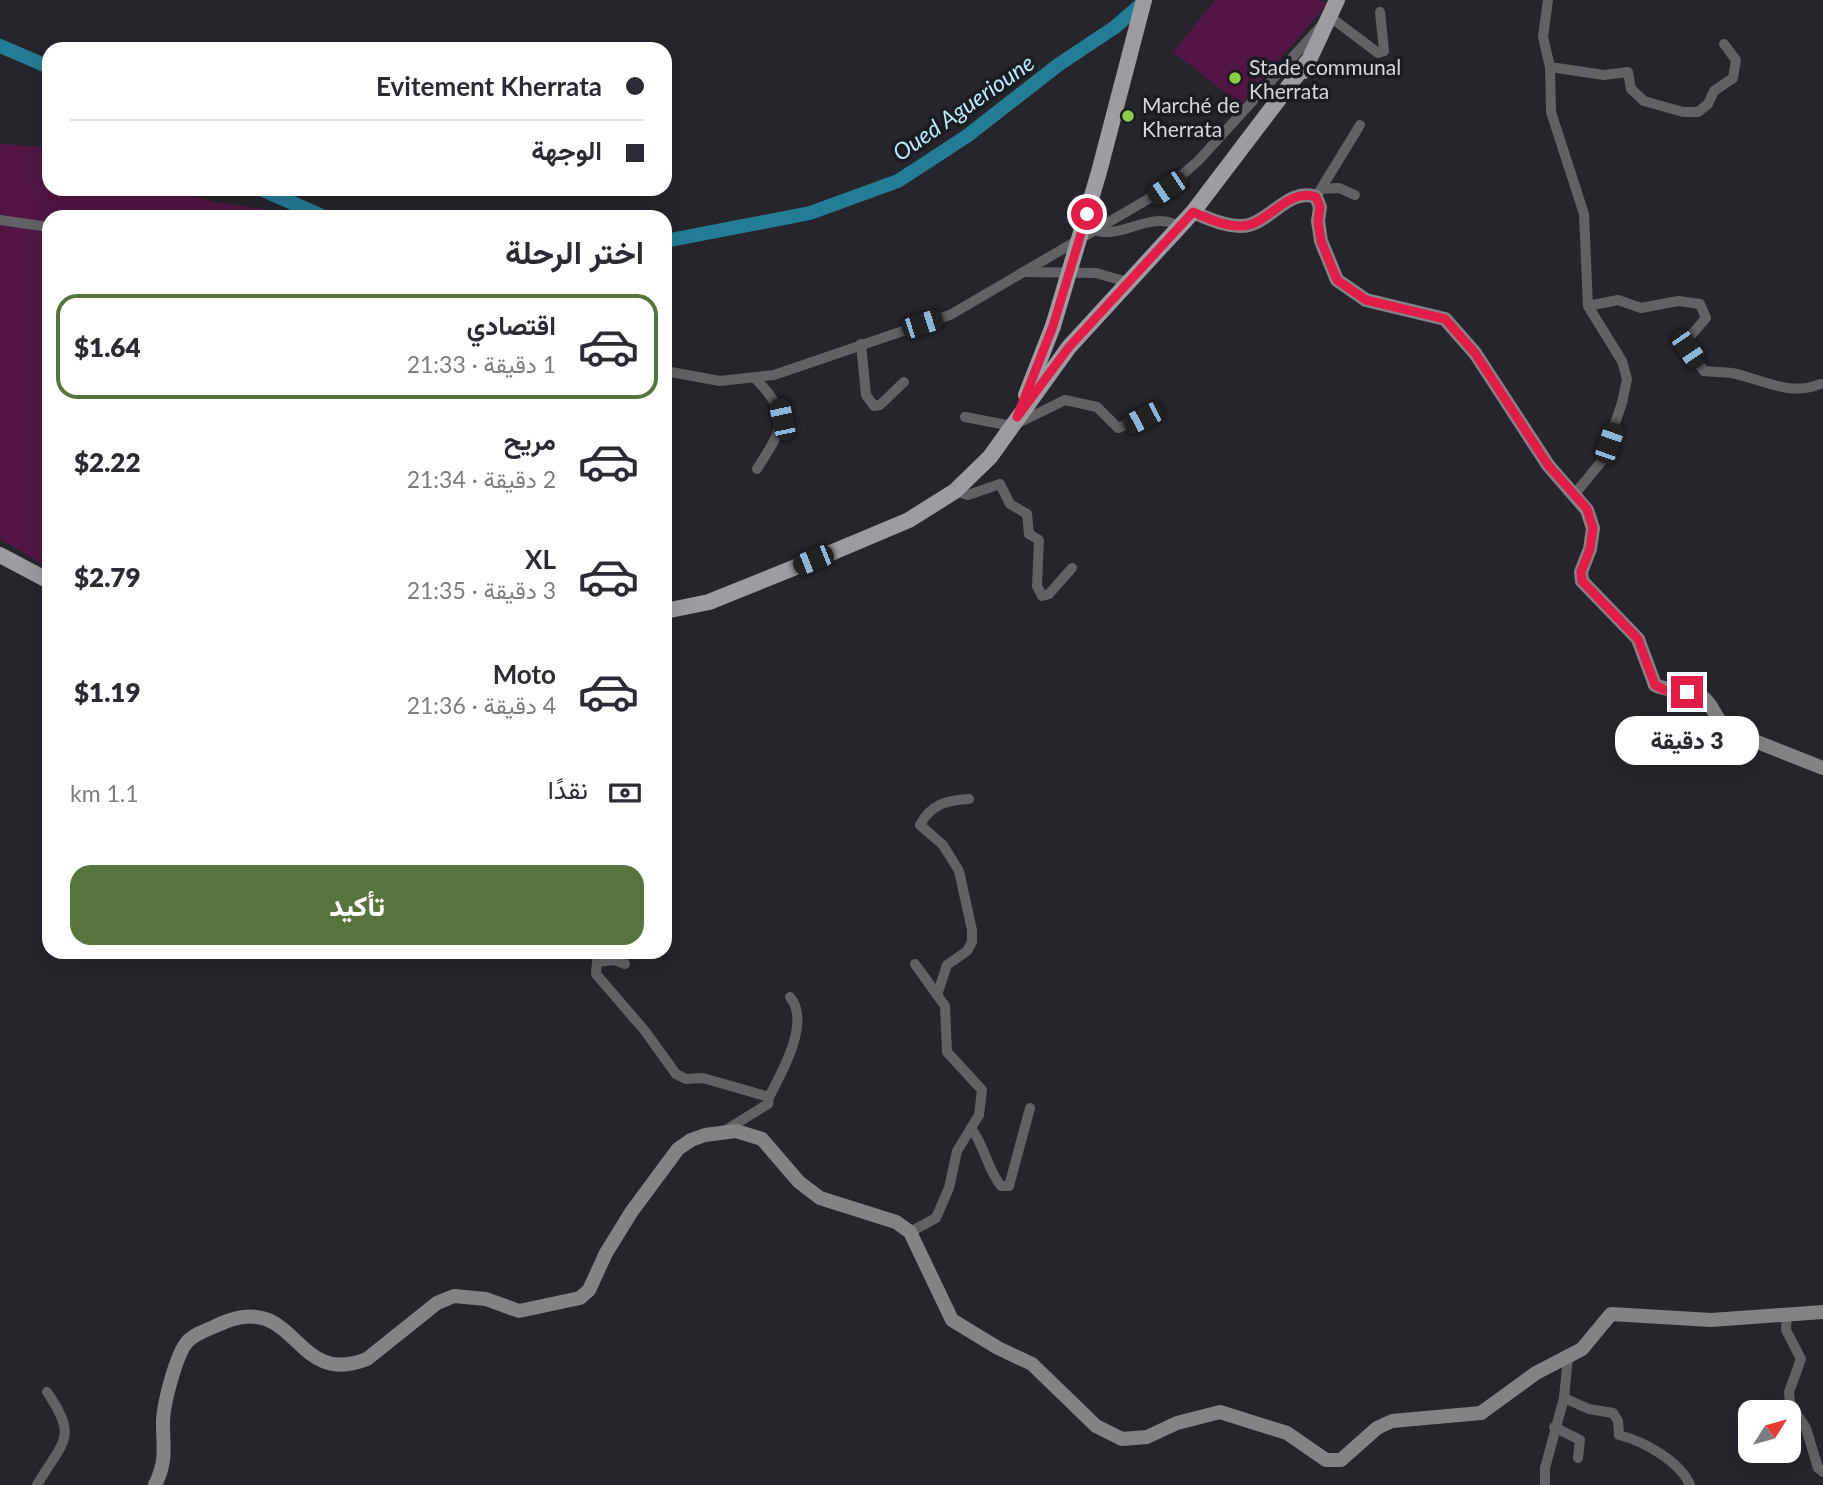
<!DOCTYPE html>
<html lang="ar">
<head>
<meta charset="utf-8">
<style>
	:root { --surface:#fff; --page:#f7f7f7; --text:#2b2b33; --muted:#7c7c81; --line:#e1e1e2; --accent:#56743c }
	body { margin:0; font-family:Lato,Vazirmatn,sans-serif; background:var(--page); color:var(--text); direction:rtl; height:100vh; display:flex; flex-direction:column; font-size:26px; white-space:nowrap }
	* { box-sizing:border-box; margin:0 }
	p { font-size:23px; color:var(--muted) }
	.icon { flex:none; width:38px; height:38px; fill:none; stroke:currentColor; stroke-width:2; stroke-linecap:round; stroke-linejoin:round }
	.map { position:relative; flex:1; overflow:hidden; direction:ltr }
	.panel { position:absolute; left:42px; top:210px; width:630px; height:749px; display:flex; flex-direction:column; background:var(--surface); border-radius:21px; box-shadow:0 7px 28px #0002; direction:rtl }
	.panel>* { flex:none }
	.hud { position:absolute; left:42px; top:42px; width:630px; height:154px; border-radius:21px; box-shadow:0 7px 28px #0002; direction:rtl; display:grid; align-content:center; height:154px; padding:0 28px; background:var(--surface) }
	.needle { width:46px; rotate:53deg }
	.controls { position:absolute; left:1738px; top:1400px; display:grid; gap:14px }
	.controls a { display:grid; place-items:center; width:63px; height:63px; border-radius:14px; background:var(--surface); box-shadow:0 7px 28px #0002; font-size:35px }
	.end { position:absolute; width:32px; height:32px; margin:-16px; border:9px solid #e11d48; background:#fff; box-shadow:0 0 0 4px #fff }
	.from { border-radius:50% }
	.bubble { position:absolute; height:49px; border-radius:21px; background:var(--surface); box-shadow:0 7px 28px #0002; font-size:23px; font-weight:800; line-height:49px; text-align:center; direction:rtl }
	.car { position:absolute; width:21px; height:42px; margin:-21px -10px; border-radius:9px; box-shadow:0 0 5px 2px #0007; background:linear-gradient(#222 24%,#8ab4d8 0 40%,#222 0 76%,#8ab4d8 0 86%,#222 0) }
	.hud b { display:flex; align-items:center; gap:24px; height:66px; font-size:26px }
	.hud b+b { border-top:2px solid var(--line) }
	.hud i { width:18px; height:18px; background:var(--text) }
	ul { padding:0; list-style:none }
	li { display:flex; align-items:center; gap:21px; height:105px; margin:0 14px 10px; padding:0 14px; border:4px solid transparent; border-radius:21px }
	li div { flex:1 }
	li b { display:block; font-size:26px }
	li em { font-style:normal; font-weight:800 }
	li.active { border-color:var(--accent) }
	li>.icon { width:63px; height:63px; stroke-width:1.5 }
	h2 { padding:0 28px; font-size:32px; line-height:84px }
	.pay { display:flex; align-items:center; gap:18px; height:77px; padding:0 28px; font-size:26px }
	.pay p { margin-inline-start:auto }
	.button { display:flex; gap:14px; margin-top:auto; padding:14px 28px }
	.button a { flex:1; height:80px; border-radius:21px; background:var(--accent); color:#fff; font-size:28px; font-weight:800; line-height:80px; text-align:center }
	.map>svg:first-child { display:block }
</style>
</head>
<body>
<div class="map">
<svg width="1823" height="1485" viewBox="0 0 1823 1485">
	<rect width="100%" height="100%" fill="#25252b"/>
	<g fill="#531644">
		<polygon points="1215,0 1320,0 1327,4 1241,105 1173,52"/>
		<polygon points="0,144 49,147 49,189 163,189 216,202 264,209 285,217 49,217 49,568 0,539"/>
	</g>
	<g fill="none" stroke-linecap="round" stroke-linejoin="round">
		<g stroke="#247d96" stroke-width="14">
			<polyline points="0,46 49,67"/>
			<polyline points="261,189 324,217"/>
			<polyline points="665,241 810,213 898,181 967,136 1058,65 1115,27 1145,1"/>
		</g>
		<g stroke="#626164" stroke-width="10">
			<polyline points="1548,0 1543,37 1550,67 1551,112 1584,214 1588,306 1622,361 1627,379 1622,403 1602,461 1573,496"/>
			<polyline points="1329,16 1378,53 1384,51 1380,12"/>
			<polyline points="1550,67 1604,75 1628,72 1631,89 1644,101 1683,112 1698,112 1708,104 1714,91 1733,78 1736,60 1724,44"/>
			<polyline points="1321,189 1339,188 1355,195"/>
			<polyline points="1316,197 1360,125"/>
			<polyline points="0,220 49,227"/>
			<path d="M1097 231C1125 238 1153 209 1180 227"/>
			<polyline points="1025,272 1096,273 1127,282"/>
			<path d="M1588 306 1618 300 1641 308 1678 301 1700 304 1706 318 1687 340 1688 349 1704 371C1713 372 1723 372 1732 373 1761 379 1790 397 1820 384"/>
			<polyline points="861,344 866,395 874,406 880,405 904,382"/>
			<polyline points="665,371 720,381 774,375 950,315 1167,188 1198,161 1322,25"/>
			<path d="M755 378C792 417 784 426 757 469"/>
			<polyline points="965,417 1012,426 1065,400 1097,407 1118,428 1143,418"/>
			<polyline points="955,491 968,495 1000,484 1010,504 1027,514 1029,534 1039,540 1037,586 1042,596 1049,594 1072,568"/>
			<polyline points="625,964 614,960 597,962 596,974 645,1031 676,1074 686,1079 703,1078 769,1097 768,1104 726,1130"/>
			<path d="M938 992 947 965 967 951 972 942V930L959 871 943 845 920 825C931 804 947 800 969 799"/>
			<path d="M769 1097C782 1072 811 1022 790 997"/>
			<path d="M971 1128C985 1146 986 1167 1001 1186H1009L1030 1108"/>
			<polyline points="910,1232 936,1218 949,1188 957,1151 979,1115 982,1090 947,1052 945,1006 915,964"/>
			<polyline points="1787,1313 1786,1330 1801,1359 1789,1392 1790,1404 1806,1428 1818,1468 1823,1472"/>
			<path d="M1564 1398 1589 1409 1613 1413 1618 1421 1619 1435C1643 1441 1680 1461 1690 1485"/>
			<polyline points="1554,1427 1580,1440 1578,1458"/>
			<path d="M37 1485C63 1440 79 1439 47 1392"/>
			<polyline points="1545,1485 1545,1468 1564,1398 1568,1357"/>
		</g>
		<g stroke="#858286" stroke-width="14">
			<path d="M1193 212C1209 219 1235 231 1252 224 1274 216 1291 188 1316 197L1320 207 1318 221 1321 241 1337 280 1366 300 1445 319 1475 353 1548 465 1587 510 1593 528 1590 549 1581 572 1582 581 1638 639 1655 685C1670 693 1693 687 1705 699 1715 709 1717 722 1729 731L1823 768"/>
			<path d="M155 1485C167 1461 163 1449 163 1423 163 1405 176 1355 187 1342 195 1333 210 1329 220 1324 298 1289 292 1389 367 1359L437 1303 454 1296 486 1299 519 1311 580 1298 589 1290 606 1253 632 1211 678 1149 691 1140 705 1135 736 1131 762 1139 799 1182 820 1198 896 1222 910 1232 952 1320 998 1348 1032 1364 1096 1426 1122 1439 1147 1437 1177 1423 1220 1412 1287 1433 1326 1460H1341L1377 1428 1392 1421 1481 1413 1536 1373 1582 1349 1611 1314 1711 1320 1823 1312"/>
		</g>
		<g stroke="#9f9ca1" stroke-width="16">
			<polyline points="1304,71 1337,0"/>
			<polyline points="1026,395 1053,326"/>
			<polyline points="0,555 49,581"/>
			<polyline points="665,611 709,602 833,552 909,520 955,491 990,457 1069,347 1193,212 1307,62"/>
		</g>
		<polyline stroke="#9f9ca1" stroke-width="16" points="1053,326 1099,172 1144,0"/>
	</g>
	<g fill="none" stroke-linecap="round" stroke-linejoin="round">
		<path stroke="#e11d48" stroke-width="9" d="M1087 214 1053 326 1017 417 1069 347 1193 212C1209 219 1235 231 1252 224 1274 216 1291 188 1316 197L1320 207 1318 222 1321 241 1337 280 1366 300 1445 319 1475 353 1548 465 1587 509 1593 528 1590 549 1581 572 1582 581 1638 639 1655 685 1667 691 1687 692"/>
	</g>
	<g fill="#8bce46" stroke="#1b1c21" stroke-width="2.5">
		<circle cx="1235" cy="78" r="7"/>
		<circle cx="1128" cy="116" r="7"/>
	</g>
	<g text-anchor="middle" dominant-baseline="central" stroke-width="7" stroke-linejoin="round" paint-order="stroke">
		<g font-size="21" fill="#d7d7db" stroke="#1b1c21" text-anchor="start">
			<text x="1249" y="66">Stade communal<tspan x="1249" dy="24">Kherrata</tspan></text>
			<text x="1142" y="104">Marché de<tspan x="1142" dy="24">Kherrata</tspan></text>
		</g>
		<g font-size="23" font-style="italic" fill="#b8ebfc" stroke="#1b1c21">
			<text transform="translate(963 107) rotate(-35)">Oued Aguerioune</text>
		</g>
	</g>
</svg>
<div class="controls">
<a><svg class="needle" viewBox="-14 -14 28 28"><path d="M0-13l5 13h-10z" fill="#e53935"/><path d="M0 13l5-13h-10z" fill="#7c7c81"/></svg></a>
</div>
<i class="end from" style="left:1087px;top:214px"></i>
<i class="end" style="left:1687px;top:692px"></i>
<div class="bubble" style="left:1615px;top:716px;width:144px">3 دقيقة</div>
<i class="car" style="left:1167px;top:188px;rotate:236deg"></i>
<i class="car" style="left:922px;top:324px;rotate:72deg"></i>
<i class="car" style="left:1688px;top:349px;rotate:146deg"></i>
<i class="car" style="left:1143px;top:418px;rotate:243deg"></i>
<i class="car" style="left:782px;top:419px;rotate:348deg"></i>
<i class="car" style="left:1609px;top:443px;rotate:19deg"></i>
<i class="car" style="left:813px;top:560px;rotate:248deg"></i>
<div class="hud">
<b><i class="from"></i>Evitement Kherrata</b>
<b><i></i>الوجهة</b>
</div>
<section class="panel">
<h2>اختر الرحلة</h2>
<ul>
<li class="active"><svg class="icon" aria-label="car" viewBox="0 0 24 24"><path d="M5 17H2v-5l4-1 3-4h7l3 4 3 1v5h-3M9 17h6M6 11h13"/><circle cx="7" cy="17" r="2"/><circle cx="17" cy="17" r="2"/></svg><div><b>اقتصادي</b><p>1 دقيقة · 21:33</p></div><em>$1.64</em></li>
<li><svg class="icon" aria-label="car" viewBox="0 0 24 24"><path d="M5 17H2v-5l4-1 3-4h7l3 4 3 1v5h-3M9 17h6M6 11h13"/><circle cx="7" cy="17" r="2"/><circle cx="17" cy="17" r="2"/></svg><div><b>مريح</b><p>2 دقيقة · 21:34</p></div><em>$2.22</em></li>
<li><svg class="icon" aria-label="car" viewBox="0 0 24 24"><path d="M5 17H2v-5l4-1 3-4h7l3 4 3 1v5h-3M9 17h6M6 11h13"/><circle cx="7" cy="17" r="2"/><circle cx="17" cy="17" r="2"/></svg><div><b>XL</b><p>3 دقيقة · 21:35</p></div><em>$2.79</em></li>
<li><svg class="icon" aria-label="car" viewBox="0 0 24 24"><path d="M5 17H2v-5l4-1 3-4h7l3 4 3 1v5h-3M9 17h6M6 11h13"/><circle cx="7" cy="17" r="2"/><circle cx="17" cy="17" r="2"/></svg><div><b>Moto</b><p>4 دقيقة · 21:36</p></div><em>$1.19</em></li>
</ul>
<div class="pay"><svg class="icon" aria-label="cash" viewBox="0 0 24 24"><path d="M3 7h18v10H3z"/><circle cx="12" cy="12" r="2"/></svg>نقدًا<p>1.1 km</p></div>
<div class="button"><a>تأكيد</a></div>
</section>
</div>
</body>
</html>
